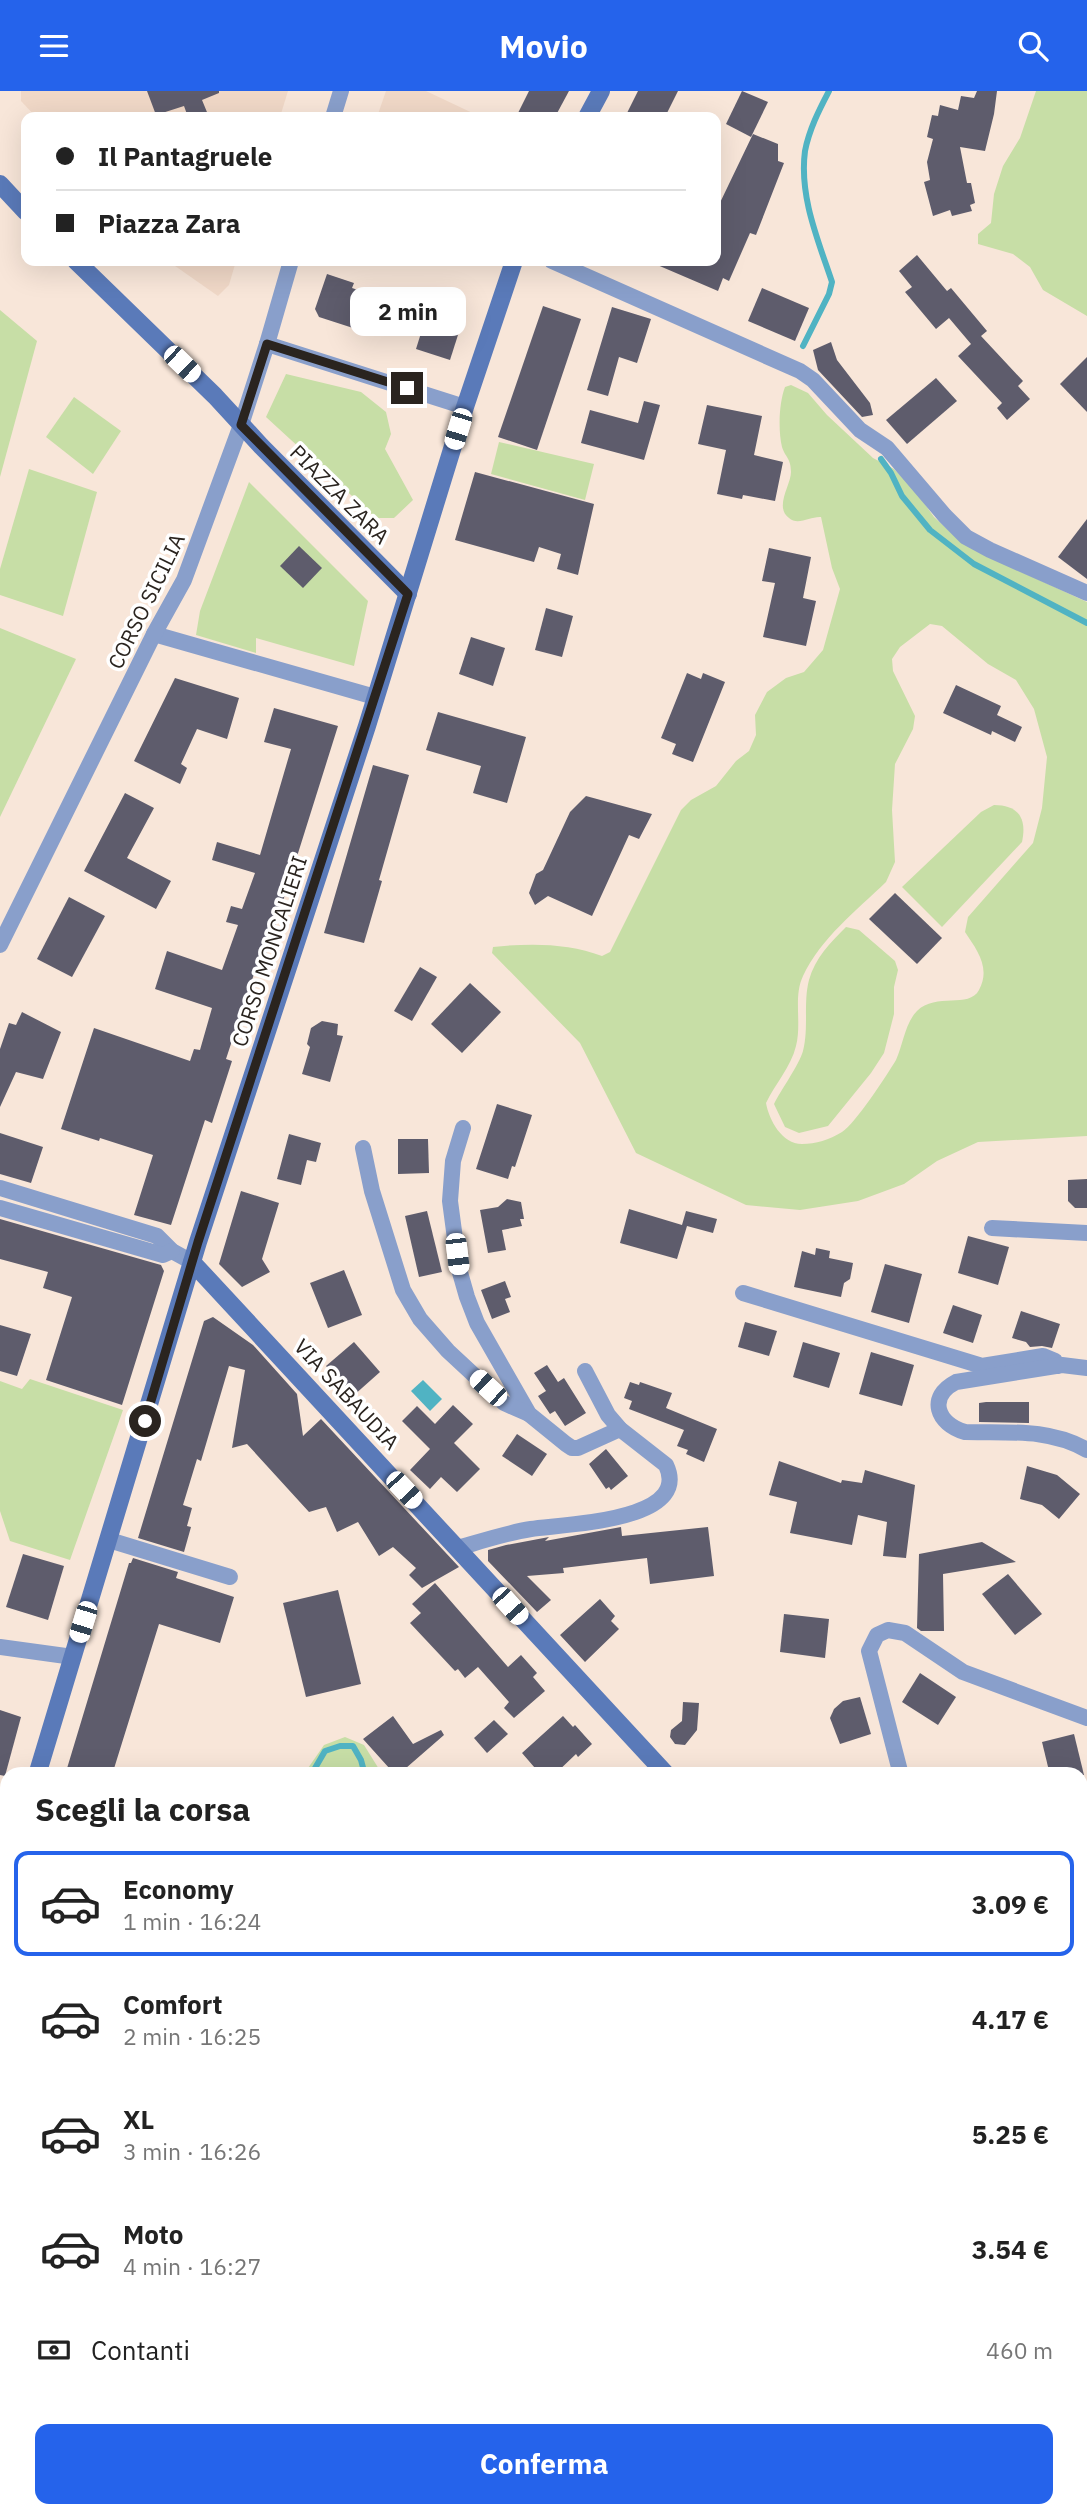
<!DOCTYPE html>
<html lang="it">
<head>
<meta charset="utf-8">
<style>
	:root { --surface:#fff; --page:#f2f2f2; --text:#222; --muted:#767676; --line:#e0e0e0; --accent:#2563eb }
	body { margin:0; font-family:"IBM Plex Sans",sans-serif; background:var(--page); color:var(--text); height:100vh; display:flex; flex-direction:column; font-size:26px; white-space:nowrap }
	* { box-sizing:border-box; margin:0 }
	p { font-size:23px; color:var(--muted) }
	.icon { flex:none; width:38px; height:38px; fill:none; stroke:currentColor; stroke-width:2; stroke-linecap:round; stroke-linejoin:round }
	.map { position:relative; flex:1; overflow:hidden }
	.side { position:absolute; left:0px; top:1676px; width:1088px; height:751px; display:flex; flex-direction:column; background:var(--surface); border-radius:21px 21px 0 0; box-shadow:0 7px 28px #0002 }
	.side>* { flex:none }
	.hud { position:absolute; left:21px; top:21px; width:700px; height:154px; border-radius:14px; box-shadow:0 7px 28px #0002; display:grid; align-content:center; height:154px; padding:0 35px; background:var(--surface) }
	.end { position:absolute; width:32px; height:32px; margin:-16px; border:9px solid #2a241f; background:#fff; box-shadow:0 0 0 4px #fff }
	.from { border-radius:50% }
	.bubble { position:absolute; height:49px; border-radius:14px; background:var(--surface); box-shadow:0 7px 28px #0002; font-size:23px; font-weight:700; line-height:49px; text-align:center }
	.car { position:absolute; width:21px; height:42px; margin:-21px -10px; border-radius:9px; box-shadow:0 0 5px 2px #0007; background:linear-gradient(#fff 24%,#345 0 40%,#fff 0 76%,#345 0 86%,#fff 0) }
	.hud b { display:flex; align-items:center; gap:24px; height:66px; font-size:26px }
	.hud b+b { border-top:2px solid var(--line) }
	.hud i { width:18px; height:18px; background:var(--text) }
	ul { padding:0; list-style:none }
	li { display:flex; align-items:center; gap:21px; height:105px; margin:0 14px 10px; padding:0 21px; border:4px solid transparent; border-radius:14px }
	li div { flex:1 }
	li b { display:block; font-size:26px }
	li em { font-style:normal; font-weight:700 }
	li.on { border-color:var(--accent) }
	li>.icon { width:63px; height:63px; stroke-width:1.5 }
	h2 { padding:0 35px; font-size:32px; line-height:84px }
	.pay { display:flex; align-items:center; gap:18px; height:77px; padding:0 35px; font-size:26px }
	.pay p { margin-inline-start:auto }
	.cta { display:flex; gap:14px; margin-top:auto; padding:14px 35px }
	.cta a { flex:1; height:80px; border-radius:14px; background:var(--accent); color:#fff; font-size:28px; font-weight:700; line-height:80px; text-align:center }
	header { display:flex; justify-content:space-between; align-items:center; height:91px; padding:0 35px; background:var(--accent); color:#fff; font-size:32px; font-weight:700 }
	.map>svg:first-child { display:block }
</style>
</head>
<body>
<header><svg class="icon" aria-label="menu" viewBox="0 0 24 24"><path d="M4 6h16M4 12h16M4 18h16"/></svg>Movio<svg class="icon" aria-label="search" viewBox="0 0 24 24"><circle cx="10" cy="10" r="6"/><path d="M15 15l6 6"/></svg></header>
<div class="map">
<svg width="1087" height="2426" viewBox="0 0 1087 2426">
	<rect width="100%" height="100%" fill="#f8e6d9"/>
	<g fill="#f0d8c7">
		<polygon points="21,0 288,0 280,26 36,26 21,10"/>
		<polygon points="386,0 426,0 481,26 377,26"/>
		<polygon points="168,170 236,170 229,194 218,205"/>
	</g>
	<g fill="#c7dea6" fill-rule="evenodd">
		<polygon points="1036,0 1087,0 1087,225 1043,199 1030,176 1013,163 978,153 978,143 991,132 994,103 1003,75 1020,47"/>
		<polygon points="0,219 37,250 0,386"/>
		<polygon points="286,283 361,301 386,321 391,343 385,358 413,409 394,427 376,427 266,326"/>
		<path d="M791 294 808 302 827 324 873 367 894 378 914 398 934 426 956 446 987 465 1087 511V1045L978 1051 937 1070 904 1093 858 1110 800 1119 746 1114 636 1062 580 952 492 862 493 856C530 852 568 852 602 865L610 861 681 719 691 709 716 695 736 670 749 660 756 644 755 624 767 601 786 587 804 581 823 559 840 498 832 477 821 426C811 425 798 435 789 427 774 416 791 394 791 381 791 367 785 366 782 356 778 339 779 312 785 296ZM930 533 942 535 988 573 1016 589 1034 618 1047 666 1042 717 1033 752 968 826 965 841C977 859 991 877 979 899 969 918 936 901 917 920 905 932 903 954 896 969 887 984 855 1033 842 1041 829 1049 816 1053 802 1053 782 1053 769 1029 766 1012 775 993 791 976 796 955 802 932 793 906 803 885 821 847 856 820 886 791L895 771 892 719 895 673 913 638 915 625 893 580 892 568 900 556Z"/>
		<polygon points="74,306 121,340 93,383 46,346"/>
		<polygon points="499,351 594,373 585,409 491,383"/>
		<polygon points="29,378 97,401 63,525 0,504 0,478"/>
		<polygon points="249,391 368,510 354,575 256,547 256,562 196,544 200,520"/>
		<polygon points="0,537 76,568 0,726"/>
		<path d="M994 714C1019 714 1027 728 1022 751L942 836 902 796 981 721Z"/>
		<path d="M846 836 859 839 895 870 898 879 894 896V923L884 962 871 982 828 1035 799 1042 785 1036 774 1013C781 999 799 974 803 960 809 937 803 912 809 889 815 867 830 852 846 836Z"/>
		<polygon points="30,1288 123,1319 70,1469 10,1450 0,1420 0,1290 22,1298"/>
		<polygon points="345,1646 364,1654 382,1683 304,1683 324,1654"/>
	</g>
	<polygon fill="#50b3c3" points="423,1289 442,1308 430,1320 411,1300"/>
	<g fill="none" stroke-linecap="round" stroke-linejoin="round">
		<g stroke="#50b3c3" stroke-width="6">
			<path d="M803 255 829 203 832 191C818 149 799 105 805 60 809 39 819 19 829 0"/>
			<polyline points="881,368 891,382 902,405 930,439 974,473 1087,532"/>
			<polyline points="311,1684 325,1660 340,1655 353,1655 361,1669 365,1684"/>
		</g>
	</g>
	<g fill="#5e5c6c">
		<polygon points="147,0 219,0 219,2 202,9 209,26 188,26 184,15 156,24"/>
		<polygon points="529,0 569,0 555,26 516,26"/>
		<polygon points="638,0 678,0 665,26 625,26"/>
		<polygon points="742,0 768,11 751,46 726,33"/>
		<polygon points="977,0 997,0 994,23 985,60 960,56 967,92 971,92 975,112 970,114 972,120 952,125 950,119 933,125 924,91 930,89 927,71 933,48 927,46 932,24 938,25 940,14 958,19 961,5 974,7"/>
		<polygon points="753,43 778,53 778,70 784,72 756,144 750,142 729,190 723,187 718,200 648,170 716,170 716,120"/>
		<polygon points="917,164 947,200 951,197 987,240 981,245 1023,290 1018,295 1030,308 1007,329 997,317 1002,312 958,265 971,253 949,227 936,238 905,201 912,196 899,180"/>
		<polygon points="327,183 354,192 352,197 364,201 353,237 319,226 315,218"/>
		<polygon points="762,197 809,217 795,250 748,230"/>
		<polygon points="433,204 461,214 464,225 450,269 416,258"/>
		<polygon points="543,215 581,228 537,359 498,346"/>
		<polygon points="612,216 651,228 637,272 619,266 608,305 587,299"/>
		<polygon points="831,251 837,269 870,312 873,324 862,326 818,279 813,259"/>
		<polygon points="1087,266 1087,321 1060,293"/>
		<polygon points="936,287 957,310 907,353 886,329"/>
		<polygon points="644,310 660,314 644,369 581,352 590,319 638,332"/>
		<polygon points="707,314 762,325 754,364 783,371 775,410 743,404 742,408 717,403 726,359 698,353"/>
		<polygon points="475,381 594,413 578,484 557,478 561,463 539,456 534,471 455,449"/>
		<polygon points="1087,428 1087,488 1058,466"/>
		<polygon points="299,455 322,477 303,497 280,475"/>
		<polygon points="769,457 811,466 803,507 816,510 806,555 763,546 775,492 762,490"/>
		<polygon points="546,517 573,525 562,566 535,559"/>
		<polygon points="471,546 505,557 493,595 459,583"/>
		<polygon points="687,582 701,588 703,582 725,591 693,671 672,663 676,653 661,647"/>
		<polygon points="175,587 239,607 227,648 197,638 181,673 187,677 180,693 134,670"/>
		<polygon points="956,594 1001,615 997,624 1022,636 1015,651 992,640 991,644 943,622"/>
		<polygon points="274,617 338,635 272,845 260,882 255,880 226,968 232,970 212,1032 205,1029 171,1134 134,1124 153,1064 100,1047 99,1050 61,1038 94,937 190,970 194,958 200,959 212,917 155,898 167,860 222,879 238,834 226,831 231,815 242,818 255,782 212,769 217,751 260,764 291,658 264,651"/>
		<polygon points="438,621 526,646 507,712 473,702 481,675 426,659"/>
		<polygon points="373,674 409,684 379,789 382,790 364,852 324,842"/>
		<polygon points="125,702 154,717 127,767 171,790 156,818 84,780"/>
		<polygon points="586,705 652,723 639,748 629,744 592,825 548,805 535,814 529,802 536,783 543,779 570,721"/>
		<polygon points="895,802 942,847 917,873 869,828"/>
		<polygon points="69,806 105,825 72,886 37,868"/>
		<polygon points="420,876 437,886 412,930 394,920"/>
		<polygon points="470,892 501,921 462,962 431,933"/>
		<polygon points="22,921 61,941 43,988 16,981 0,1016 0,958 9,932 16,934"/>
		<polygon points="322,930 338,933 337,944 343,945 330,991 302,983 310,956 307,953 311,937"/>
		<polygon points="497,1013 532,1024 515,1076 512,1075 508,1088 476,1078"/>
		<polygon points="0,1042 43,1056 31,1092 0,1083"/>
		<polygon points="289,1043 321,1052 316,1071 307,1069 301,1094 277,1088"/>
		<polygon points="398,1048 428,1048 429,1082 398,1083"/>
		<polygon points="1087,1088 1087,1117 1075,1117 1068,1110 1068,1089"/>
		<polygon points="241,1100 279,1112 262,1168 270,1181 242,1196 219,1173"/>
		<polygon points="507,1108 521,1111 524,1128 520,1128 522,1135 502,1139 506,1159 488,1162 480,1119 498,1116"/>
		<polygon points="629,1118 682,1134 686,1120 717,1128 713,1142 687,1135 677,1168 620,1152"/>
		<polygon points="427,1120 442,1181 419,1186 405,1125"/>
		<polygon points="0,1128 161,1174 164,1180 122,1314 46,1289 72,1206 43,1197 48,1181 0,1168"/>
		<polygon points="968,1145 1009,1156 998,1194 958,1182"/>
		<polygon points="816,1157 830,1160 829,1167 853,1172 850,1188 844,1192 841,1206 794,1196 802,1160 815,1164"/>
		<polygon points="885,1173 922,1183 909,1232 871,1221"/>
		<polygon points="344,1179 362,1224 328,1237 310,1192"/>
		<polygon points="505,1190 511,1206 505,1208 510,1221 492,1228 481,1199"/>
		<polygon points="953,1214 982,1224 973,1252 943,1242"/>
		<polygon points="1021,1220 1060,1233 1052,1257 1042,1255 1030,1256 1026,1251 1012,1247"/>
		<polygon points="213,1226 253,1254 297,1303 303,1345 321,1328 459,1476 422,1497 409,1484 416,1477 393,1456 379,1465 358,1431 337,1441 326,1416 309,1421 247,1353 232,1357 245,1279 229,1275 201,1370 197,1368 183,1414 192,1417 187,1435 191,1436 184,1461 138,1447 204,1230"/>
		<polygon points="745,1231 777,1240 769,1265 738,1256"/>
		<polygon points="0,1234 31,1243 17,1285 0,1280"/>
		<polygon points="354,1251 380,1281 353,1305 326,1275"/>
		<polygon points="803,1251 840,1262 829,1297 793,1286"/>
		<polygon points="871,1261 914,1274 902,1315 859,1303"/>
		<polygon points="547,1274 558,1291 564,1287 586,1322 565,1335 555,1320 550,1323 538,1305 546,1300 534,1282"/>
		<polygon points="630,1291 639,1294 640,1291 672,1302 666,1317 717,1338 704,1371 686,1363 688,1359 677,1355 684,1339 629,1318 632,1310 624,1307"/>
		<polygon points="986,1311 1029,1311 1029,1332 979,1331 979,1312"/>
		<polygon points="453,1314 473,1333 454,1352 480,1378 457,1401 441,1386 430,1398 410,1379 430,1358 402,1330 417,1315 435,1333"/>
		<polygon points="517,1343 547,1363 532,1385 502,1365"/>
		<polygon points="606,1358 628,1385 611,1399 609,1396 606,1398 589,1373"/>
		<polygon points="779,1370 841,1392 842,1389 862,1392 865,1379 915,1394 906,1467 883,1465 887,1431 858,1424 852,1454 790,1442 797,1411 769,1404"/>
		<polygon points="1027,1375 1057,1384 1080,1403 1059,1428 1042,1414 1020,1408"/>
		<polygon points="621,1436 622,1445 708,1436 714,1485 650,1493 647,1467 563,1477 564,1482 527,1485 551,1509 537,1521 488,1470 488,1459 506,1454 549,1446 545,1450"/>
		<polygon points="982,1451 1016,1471 943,1483 944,1540 921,1540 917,1537 919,1463"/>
		<polygon points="23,1463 64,1475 48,1529 6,1516"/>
		<polygon points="133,1467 178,1481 176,1487 234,1506 220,1552 159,1533 112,1684 65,1684 129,1472 131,1472"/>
		<polygon points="1008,1483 1042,1523 1015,1544 982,1503"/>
		<polygon points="435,1492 508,1576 521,1564 537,1582 533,1586 545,1600 514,1627 504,1617 509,1611 478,1576 465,1587 458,1578 455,1580 410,1532 421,1522 412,1513"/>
		<polygon points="338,1499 361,1593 306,1606 283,1512"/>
		<polygon points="600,1508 615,1525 611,1530 619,1538 585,1571 560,1544"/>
		<polygon points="784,1523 829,1528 825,1567 780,1561"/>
		<polygon points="920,1582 956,1606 938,1634 902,1611"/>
		<polygon points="860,1606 871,1643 840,1653 830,1627 834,1618 843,1610"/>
		<polygon points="683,1611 699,1612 697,1639 685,1654 675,1653 670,1646 671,1639 682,1630"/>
		<polygon points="0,1619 21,1626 5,1685 0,1684"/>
		<polygon points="393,1625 413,1653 441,1639 444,1644 398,1684 392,1676 390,1678 363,1648"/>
		<polygon points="563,1625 573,1636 575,1634 592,1653 578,1666 576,1663 554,1684 541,1684 522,1662"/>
		<polygon points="494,1629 508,1643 487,1662 474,1647"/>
		<polygon points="1074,1643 1084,1684 1050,1684 1042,1651"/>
	</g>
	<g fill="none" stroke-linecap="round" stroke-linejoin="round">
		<g stroke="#899fcb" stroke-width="16">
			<polyline points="333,26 341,0"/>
			<polyline points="552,170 800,280 813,289 860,339 887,357 945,425 966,446 990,459 1087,502"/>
			<polyline points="267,253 465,316"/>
			<polyline points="154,543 375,606"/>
			<polyline points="0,854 154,543 184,489 241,334 267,253 291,170"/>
			<polyline points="463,1037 453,1070 450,1110 459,1178 467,1206 477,1232 529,1323 566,1353 572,1357 578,1357 620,1338"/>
			<polyline points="363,1057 372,1100 403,1199 420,1228 448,1260 504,1312 529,1323"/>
			<polyline points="0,1097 157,1145 172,1160 192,1171"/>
			<polyline points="0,1117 163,1164 172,1160"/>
			<polyline points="992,1137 1087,1142"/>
			<polyline points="743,1202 982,1275 1043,1265 1055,1270 1057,1275"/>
			<path d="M1087 1277 1062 1274 956 1291C927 1306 937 1333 965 1341 1007 1342 1049 1337 1087 1359"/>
			<polyline points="109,1449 230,1486"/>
			<path d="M458 1457C482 1450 506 1442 531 1438 562 1433 693 1431 666 1374L620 1338 608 1324 585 1280"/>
			<polyline points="0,1556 73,1566"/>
			<polyline points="901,1684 869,1560 877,1544 888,1539 905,1542 963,1581 1087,1627"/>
			<polyline points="1082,1789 1087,1789"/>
			<polyline points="1082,2018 1087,2020"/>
			<polyline points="0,2022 7,2025"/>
			<polyline points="1082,2074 1087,2069"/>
			<polyline points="1082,2109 1087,2104"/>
			<polyline points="1082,2306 1087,2299"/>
			<polyline points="1082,2333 1087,2340"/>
			<polyline points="1082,2401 1087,2394"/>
			<polyline points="0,2405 7,2407"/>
			<polyline points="50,2420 63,2426"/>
			<polyline points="596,2420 598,2426"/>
			<polyline points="853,2420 859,2426"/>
			<polyline points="904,2420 906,2426"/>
			<polyline points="240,2426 270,2420"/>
			<polyline points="564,2426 565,2420"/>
		</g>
		<g stroke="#5a7ab9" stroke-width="18">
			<polyline points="587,26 601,0"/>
			<polyline points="0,93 26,121"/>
			<polyline points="76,170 215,305 261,355 408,503"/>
			<polyline points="192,1171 667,1684"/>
			<polyline points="37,1684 198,1151 367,635 465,316 514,170"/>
			<polyline points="0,1801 7,1779"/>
			<polyline points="1082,2135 1087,2141"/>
		</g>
	</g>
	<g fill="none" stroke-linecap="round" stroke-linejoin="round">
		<polyline stroke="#2a241f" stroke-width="9" points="145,1330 198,1151 408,503 241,334 267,253 407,297"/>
	</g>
	<g text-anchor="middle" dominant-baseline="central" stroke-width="7" stroke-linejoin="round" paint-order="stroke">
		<g font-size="21" fill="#2a241f" stroke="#fff">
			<text transform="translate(340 403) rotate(45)">PIAZZA ZARA</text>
			<text transform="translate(146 510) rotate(-64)">CORSO SICILIA</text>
			<text transform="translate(269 860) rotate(-72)">CORSO MONCALIERI</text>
			<text transform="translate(347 1303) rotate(47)">VIA SABAUDIA</text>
		</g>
	</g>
</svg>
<i class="end from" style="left:145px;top:1330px"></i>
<i class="end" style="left:407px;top:297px"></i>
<div class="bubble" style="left:350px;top:196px;width:116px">2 min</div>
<i class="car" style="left:182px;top:273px;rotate:134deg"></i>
<i class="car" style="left:458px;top:338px;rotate:197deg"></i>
<i class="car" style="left:457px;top:1163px;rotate:173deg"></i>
<i class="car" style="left:488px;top:1297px;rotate:313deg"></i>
<i class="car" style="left:404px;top:1399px;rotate:137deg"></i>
<i class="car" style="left:510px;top:1515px;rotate:138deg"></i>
<i class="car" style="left:83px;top:1531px;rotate:197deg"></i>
<div class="hud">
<b><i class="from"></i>Il Pantagruele</b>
<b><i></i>Piazza Zara</b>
</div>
<section class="side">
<h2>Scegli la corsa</h2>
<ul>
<li class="on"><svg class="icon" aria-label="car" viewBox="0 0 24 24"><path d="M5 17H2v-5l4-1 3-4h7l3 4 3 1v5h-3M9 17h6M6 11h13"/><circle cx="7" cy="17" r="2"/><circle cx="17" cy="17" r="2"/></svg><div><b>Economy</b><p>1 min · 16:24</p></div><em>3.09 €</em></li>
<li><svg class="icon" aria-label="car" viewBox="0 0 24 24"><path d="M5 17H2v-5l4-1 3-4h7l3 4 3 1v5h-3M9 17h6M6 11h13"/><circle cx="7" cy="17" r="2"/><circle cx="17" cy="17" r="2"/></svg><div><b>Comfort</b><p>2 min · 16:25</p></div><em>4.17 €</em></li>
<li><svg class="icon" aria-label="car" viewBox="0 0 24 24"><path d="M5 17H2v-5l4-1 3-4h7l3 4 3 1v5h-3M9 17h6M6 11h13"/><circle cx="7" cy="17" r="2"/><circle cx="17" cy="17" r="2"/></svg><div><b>XL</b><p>3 min · 16:26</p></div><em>5.25 €</em></li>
<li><svg class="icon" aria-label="car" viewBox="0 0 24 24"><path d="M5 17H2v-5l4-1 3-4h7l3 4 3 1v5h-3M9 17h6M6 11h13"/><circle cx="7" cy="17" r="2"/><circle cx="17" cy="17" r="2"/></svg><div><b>Moto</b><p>4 min · 16:27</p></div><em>3.54 €</em></li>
</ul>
<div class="pay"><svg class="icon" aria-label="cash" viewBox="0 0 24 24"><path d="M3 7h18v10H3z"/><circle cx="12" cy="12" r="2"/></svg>Contanti<p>460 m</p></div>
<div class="cta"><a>Conferma</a></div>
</section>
</div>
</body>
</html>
